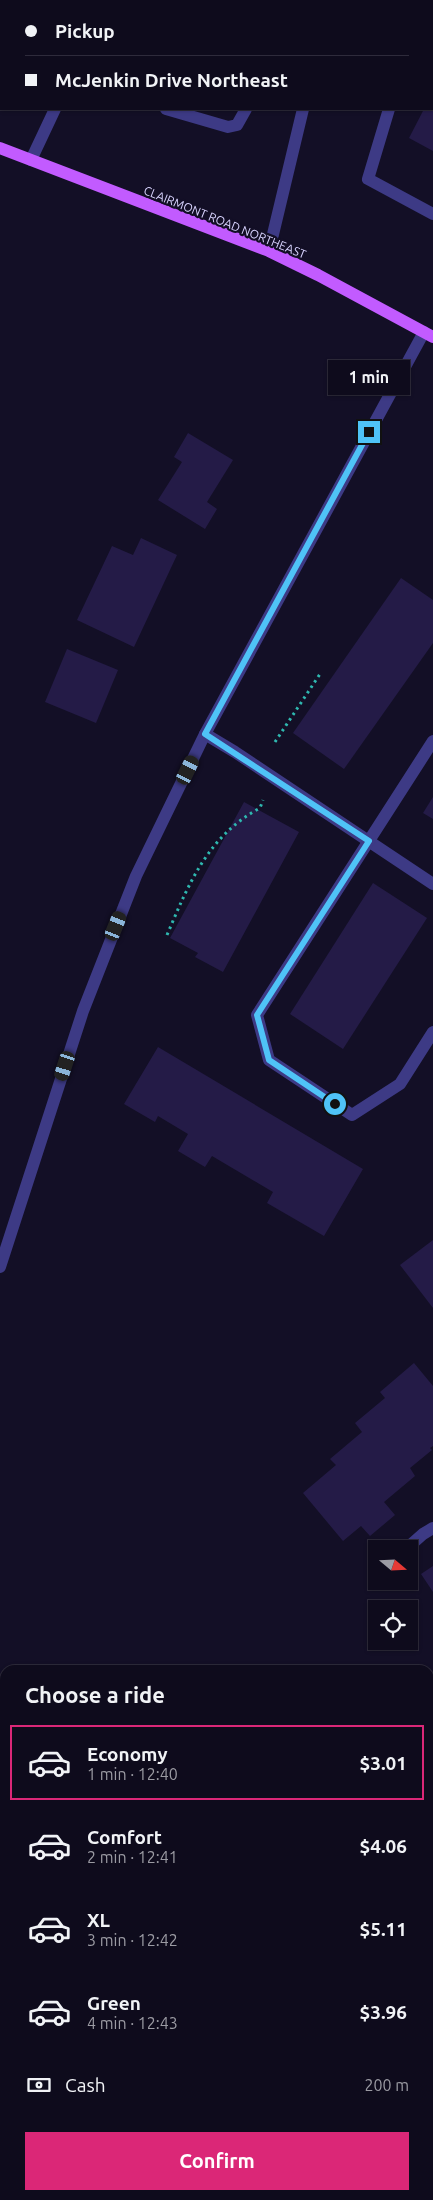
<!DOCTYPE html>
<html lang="en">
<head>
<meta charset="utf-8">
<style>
	:root { --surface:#0e0b1c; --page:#1c1929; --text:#f1f3f6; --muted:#9b9ba3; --line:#2e2b3b; --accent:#db2777 }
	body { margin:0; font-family:Ubuntu,sans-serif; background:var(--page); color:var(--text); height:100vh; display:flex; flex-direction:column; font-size:19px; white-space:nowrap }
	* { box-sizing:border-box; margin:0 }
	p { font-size:16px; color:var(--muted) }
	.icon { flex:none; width:28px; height:28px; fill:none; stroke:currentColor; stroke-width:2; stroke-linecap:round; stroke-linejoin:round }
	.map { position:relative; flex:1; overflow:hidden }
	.side { position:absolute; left:0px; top:1665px; width:434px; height:535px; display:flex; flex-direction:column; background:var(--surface); border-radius:15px 15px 0 0; box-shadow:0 1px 4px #0004,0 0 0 1px var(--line) }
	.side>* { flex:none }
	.top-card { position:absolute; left:0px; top:0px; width:434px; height:110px; box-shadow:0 1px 4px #0004,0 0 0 1px var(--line); display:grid; align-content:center; height:110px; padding:0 25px; background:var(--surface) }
	.needle { width:32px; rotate:109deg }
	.fabs { position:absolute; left:368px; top:1540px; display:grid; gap:10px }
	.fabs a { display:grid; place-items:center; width:50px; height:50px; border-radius:0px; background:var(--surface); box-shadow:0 1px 4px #0004,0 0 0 1px var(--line); font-size:25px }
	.end { position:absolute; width:22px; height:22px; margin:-11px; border:6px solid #4fc3f7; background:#111; box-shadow:0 0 0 2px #111 }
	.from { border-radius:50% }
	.bubble { position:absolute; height:35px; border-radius:0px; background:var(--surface); box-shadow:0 1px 4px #0004,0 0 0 1px var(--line); font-size:16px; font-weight:600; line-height:35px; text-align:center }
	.car { position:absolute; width:15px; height:30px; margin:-15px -8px; border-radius:6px; box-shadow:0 0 4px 1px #0007; background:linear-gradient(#222 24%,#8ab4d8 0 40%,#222 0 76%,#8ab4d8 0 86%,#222 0) }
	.top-card b { display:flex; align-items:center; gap:18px; height:48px; font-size:19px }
	.top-card b+b { border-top:1px solid var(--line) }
	.top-card i { width:12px; height:12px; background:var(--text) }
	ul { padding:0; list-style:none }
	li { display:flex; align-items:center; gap:15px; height:75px; margin:0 10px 8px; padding:0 15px; border:2px solid transparent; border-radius:0px }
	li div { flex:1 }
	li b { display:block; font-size:19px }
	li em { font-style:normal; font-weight:600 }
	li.current { border-color:var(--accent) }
	li>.icon { width:45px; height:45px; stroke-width:1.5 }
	h2 { padding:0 25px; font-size:22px; line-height:60px }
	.pay { display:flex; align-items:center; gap:12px; height:55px; padding:0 25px; font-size:19px }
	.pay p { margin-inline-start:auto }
	.cta { display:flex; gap:10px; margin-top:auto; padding:10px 25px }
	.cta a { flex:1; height:58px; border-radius:0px; background:var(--accent); color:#fff; font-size:20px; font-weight:600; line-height:58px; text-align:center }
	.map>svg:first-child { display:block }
</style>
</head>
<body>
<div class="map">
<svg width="433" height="2200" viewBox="0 0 433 2200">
	<rect width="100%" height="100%" fill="#130f26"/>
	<g fill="#241b47">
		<polygon points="424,109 433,109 433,151 409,138"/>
		<polygon points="188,433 233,460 207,502 217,509 205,529 158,500 182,462 174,457"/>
		<polygon points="141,538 177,555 134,647 77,620 112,546 133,555"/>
		<polygon points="401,578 433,600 433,643 344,769 293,733"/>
		<polygon points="67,649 118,670 96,723 45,702"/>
		<polygon points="433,797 433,819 423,813"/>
		<polygon points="244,802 299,832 223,972 195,957 198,953 170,938"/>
		<polygon points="373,883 427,918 343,1049 290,1014"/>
		<polygon points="158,1047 363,1169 324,1236 267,1203 273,1192 212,1156 205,1167 178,1151 188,1134 158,1116 155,1122 124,1104"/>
		<polygon points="433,1240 433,1308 400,1265"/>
		<polygon points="414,1363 433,1386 433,1446 430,1448 432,1450 410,1468 415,1476 384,1502 395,1515 370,1536 361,1526 343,1541 303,1493 336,1465 330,1459 362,1432 355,1423 385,1398 380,1392"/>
		<polygon points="433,1566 433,1592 421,1574"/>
		<polygon points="5,1835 5,1924 0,1922 0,1850"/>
	</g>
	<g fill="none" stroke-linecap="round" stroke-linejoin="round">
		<g stroke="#2fb8b0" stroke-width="3" stroke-dasharray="2.5 4" stroke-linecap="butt">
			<polyline points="275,742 320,674"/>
			<path d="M167 935C189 883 208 836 260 808L263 800"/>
		</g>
		<g stroke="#3d3a85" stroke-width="12">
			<polyline points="329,1 329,0"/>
			<polyline points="420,1 421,0"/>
			<polyline points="432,47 433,47"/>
			<polyline points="166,109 228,127 237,125 246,109"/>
			<polyline points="389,109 368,179 433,214"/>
			<polyline points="31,160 55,109"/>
			<polyline points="269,251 303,109"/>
			<polyline points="205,734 235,752 433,884"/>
			<polyline points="433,741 257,1015 269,1060 352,1115 400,1084 433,1032"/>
			<polyline points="0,1267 83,1011 136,876 205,734 424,332"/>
			<polyline points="406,1549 423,1534 433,1528"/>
			<polyline points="381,1585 383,1581"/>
			<polyline points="429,2084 433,2082"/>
			<polyline points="412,2200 413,2195"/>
		</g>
		<polyline stroke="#c25bff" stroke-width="12" points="0,148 269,251 318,275 433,337"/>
	</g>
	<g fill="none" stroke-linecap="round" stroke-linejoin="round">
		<polyline stroke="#4fc3f7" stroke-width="6" points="335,1104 269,1060 257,1015 369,841 205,734 369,432"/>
	</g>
	<g text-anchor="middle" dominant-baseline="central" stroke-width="4.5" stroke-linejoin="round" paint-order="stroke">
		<g font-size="12" fill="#d9d4ff" stroke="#130f26">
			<text transform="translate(225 222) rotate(22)">CLAIRMONT ROAD NORTHEAST</text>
		</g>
	</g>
</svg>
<div class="fabs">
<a><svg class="needle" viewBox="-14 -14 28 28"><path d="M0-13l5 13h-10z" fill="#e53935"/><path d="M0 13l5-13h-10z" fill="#9b9ba3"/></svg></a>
<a><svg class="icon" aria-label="locate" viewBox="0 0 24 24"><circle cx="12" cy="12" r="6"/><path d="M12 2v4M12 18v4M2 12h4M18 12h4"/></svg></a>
</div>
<i class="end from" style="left:335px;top:1104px"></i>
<i class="end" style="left:369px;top:432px"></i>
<div class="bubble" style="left:328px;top:360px;width:82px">1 min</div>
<i class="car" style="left:188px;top:770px;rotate:26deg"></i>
<i class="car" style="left:116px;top:926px;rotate:22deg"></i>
<i class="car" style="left:65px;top:1066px;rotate:198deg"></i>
<div class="top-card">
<b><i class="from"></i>Pickup</b>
<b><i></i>McJenkin Drive Northeast</b>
</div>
<section class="side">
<h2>Choose a ride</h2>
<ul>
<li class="current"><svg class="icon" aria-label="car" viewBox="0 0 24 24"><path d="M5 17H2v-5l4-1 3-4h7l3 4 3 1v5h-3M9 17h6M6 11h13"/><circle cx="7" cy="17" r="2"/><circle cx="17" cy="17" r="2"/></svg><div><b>Economy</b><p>1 min · 12:40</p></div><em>$3.01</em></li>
<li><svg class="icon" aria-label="car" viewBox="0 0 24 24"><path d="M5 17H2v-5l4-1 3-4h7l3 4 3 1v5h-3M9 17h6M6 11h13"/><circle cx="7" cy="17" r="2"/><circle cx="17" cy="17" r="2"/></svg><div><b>Comfort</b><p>2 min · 12:41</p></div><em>$4.06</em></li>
<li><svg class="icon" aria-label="car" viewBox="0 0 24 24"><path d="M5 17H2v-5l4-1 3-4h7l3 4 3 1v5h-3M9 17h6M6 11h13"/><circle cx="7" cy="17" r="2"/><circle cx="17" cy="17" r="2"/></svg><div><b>XL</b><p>3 min · 12:42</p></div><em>$5.11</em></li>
<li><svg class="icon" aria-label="car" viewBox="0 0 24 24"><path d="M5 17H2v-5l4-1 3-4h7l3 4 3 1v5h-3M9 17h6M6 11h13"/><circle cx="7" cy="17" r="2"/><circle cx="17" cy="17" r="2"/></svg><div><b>Green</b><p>4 min · 12:43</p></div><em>$3.96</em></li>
</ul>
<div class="pay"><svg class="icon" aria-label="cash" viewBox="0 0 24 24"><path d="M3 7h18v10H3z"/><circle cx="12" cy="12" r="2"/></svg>Cash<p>200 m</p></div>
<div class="cta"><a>Confirm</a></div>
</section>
</div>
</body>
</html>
